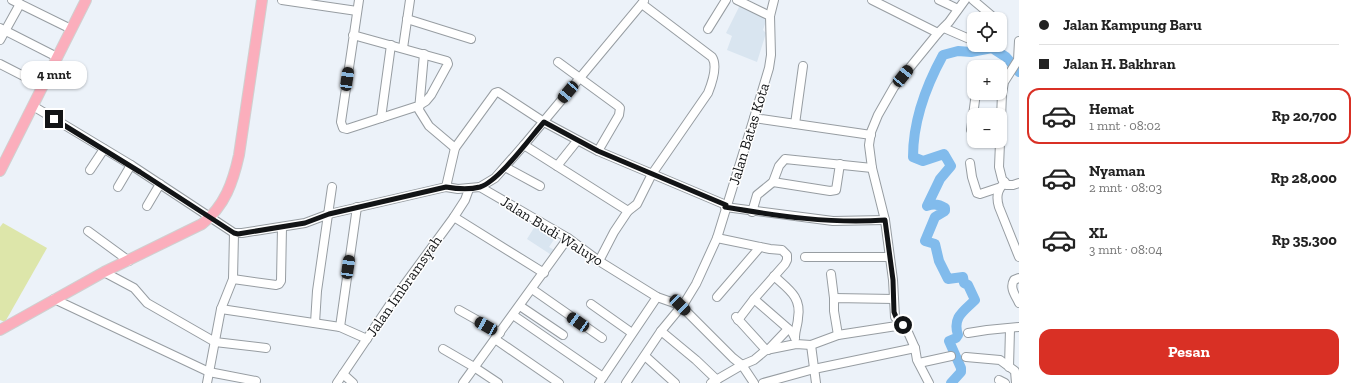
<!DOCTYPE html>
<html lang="id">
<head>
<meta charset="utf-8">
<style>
	:root { --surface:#fff; --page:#f2f2f2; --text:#222; --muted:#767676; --line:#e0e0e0; --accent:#d93025 }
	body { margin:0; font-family:"Zilla Slab",serif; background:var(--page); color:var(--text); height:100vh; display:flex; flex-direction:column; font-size:15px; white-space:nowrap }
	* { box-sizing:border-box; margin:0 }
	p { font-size:13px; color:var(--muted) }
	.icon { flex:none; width:22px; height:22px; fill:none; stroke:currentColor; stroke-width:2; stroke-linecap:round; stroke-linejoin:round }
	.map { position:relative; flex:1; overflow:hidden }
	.sheet { display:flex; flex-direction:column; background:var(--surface); width:340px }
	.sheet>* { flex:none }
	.hud { display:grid; align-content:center; height:88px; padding:0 20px; background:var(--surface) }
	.tools { position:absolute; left:967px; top:12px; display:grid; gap:8px }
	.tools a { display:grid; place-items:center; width:40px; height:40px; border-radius:8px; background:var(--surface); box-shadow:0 1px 3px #0004; font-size:20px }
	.end { position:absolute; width:18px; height:18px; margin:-9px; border:5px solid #121416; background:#fff; box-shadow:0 0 0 2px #fff }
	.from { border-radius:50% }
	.bubble { position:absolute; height:28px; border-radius:12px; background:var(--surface); box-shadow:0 1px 3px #0004; font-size:13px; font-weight:700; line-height:28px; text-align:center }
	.car { position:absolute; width:12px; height:24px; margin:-12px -6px; border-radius:5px; box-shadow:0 0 3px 1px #0007; background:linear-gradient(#222 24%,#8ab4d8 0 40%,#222 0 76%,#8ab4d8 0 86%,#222 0) }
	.hud b { display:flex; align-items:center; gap:14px; height:38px; font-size:15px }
	.hud b+b { border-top:1px solid var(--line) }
	.hud i { width:10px; height:10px; background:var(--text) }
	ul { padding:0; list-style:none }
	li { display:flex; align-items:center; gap:12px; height:56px; margin:0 8px 6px; padding:0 12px; border:2px solid transparent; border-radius:12px }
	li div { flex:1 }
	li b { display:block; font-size:15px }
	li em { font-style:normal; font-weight:700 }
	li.current { border-color:var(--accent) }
	li>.icon { width:36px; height:36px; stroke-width:1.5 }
	.cta { display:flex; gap:8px; margin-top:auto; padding:8px 20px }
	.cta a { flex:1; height:46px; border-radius:12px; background:var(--accent); color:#fff; font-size:16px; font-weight:700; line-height:46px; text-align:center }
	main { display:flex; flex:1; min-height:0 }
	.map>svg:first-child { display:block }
</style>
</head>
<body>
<main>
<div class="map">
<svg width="1019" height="383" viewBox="0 0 1019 383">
	<rect width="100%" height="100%" fill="#ecf2f9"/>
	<g fill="#d9e5f0">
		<polygon points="740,5 767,18 763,30 766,33 757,62 727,50 732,36 726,33"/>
		<polygon points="537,223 557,235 549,247 556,251 553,256 527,239"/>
	</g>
	<polygon fill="#dde6aa" points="3,223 47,248 5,322 0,320 0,227"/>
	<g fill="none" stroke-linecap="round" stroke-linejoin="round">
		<path stroke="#81bbec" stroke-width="10" d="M951 383 961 372V368L949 341 956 338 958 335C952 317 964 311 975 300L968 285 964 283 963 277 948 279 939 261 935 244 925 241 935 217 945 211V208C939 204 934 203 927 206L940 179 951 166 944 154 923 161 913 157C913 121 926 86 943 55L958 51 971 52 992 48 1006 57 1019 72"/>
		<g stroke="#979da2" stroke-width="10">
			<g id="minor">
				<polyline points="12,0 71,29"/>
				<polyline points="282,0 357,11"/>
				<polyline points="737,0 770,16"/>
				<polyline points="872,0 938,33"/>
				<polyline points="939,0 958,9"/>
				<polyline points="973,0 992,16"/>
				<polyline points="407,19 471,39"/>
				<polyline points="0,28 57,57"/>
				<polyline points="944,28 974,41"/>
				<polyline points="708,29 726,0"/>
				<polyline points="353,35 447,61 448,64 431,95 426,101 418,106 347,129 343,128 341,122 359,0"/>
				<polyline points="0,40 20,4"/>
				<polyline points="1019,41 1018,60 1004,82 1002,94 999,167 1002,179 1006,185 1013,185 1019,183"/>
				<polyline points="403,48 410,0"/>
				<polyline points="424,54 419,110 429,126 455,148"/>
				<polyline points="558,62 618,106 620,108 619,115 598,151"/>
				<polyline points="0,64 43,86"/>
				<polyline points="33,106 131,165 234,233 242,233 305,223 329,214 446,187 458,189 480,187 568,238 599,261 657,297 680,305 733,358 742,365 754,383"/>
				<polyline points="381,118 391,45"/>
				<polyline points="754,118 871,135"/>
				<polyline points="795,124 803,66"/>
				<polyline points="971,130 976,93"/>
				<polyline points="524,145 628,211"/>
				<polyline points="970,163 972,177 977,193 980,194 998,188"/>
				<polyline points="557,166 577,141"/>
				<polyline points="505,167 540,186"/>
				<polyline points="90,170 104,149"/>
				<polyline points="773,182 830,191 836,190 840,164"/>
				<path d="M1005 182C997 190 996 197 999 207L1019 257"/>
				<polyline points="118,187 131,165"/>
				<polyline points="446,187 455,148 495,93 498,92 544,122 598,151 726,205"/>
				<polyline points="480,187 495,178 524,145 644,1"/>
				<polyline points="147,206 160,184"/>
				<polyline points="725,207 833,221 885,220"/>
				<polyline points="752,212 757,195 773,182 779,166 785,159 872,168"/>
				<polyline points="454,217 544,273"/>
				<polyline points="88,231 129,261"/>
				<polyline points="717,238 770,249 782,250 787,255 787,260 785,264 754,299 738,320"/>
				<polyline points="805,257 889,257"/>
				<path d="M599 261 614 232 628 211 637 204 652 174 708 93C712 83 718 66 712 57L642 4"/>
				<polyline points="104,272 134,288 147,303 215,342 266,348"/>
				<polyline points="831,274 834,298"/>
				<path d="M774 276C788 289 802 297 798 318 798 324 795 330 795 337"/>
				<path d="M1019 278 1014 280C1009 288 1016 296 1019 303"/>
				<polyline points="233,279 276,285 279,284 281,281 282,227"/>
				<polyline points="532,289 602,338"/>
				<polyline points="717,297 760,247"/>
				<polyline points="54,299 209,372 256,381"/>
				<polyline points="754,299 792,332 795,338"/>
				<polyline points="591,304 632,333"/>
				<polyline points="520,306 563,335"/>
				<polyline points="221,309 340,327 367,339"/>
				<polyline points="459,310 500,333"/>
				<polyline points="513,315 603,377"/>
				<polyline points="736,317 766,350"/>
				<polyline points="315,323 317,291 332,187"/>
				<polyline points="340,327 357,207"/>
				<polyline points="661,331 696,360 717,380"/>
				<polyline points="968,333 987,330 1019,327"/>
				<polyline points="838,335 834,311 834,298 894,299"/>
				<polyline points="495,339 559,383"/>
				<polyline points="811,345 816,383"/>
				<polyline points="443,349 474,367 498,383"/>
				<polyline points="768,350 788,329"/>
				<polyline points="645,356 675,383"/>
				<polyline points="966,357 1000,360 1015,371 1016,383"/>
				<polyline points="919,363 951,356"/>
				<polyline points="1009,367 1010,329"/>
				<polyline points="343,374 353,383"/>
				<polyline points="999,380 1005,383"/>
				<polyline points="207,383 221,309 233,279 234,233"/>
				<polyline points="337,383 391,303 454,217 465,200 469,189"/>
				<polyline points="463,383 568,238"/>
				<polyline points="599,383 657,297"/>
				<polyline points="626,383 661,331 685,302 696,284 717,238 754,118 769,68 771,55 770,16 774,0"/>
				<polyline points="711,383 742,365 754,360 766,350 796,344 811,345 838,335 903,325"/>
				<polyline points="763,383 814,369 915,348"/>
				<polyline points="929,383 917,360 915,348 907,330 895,317 893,280 885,220 872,168 869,145 871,132 878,115 894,87 938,33 949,22 965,0"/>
			</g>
		</g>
		<g stroke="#d0d0d0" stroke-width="12">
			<g id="major">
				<polyline points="0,171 86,0"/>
				<path d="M0 330 104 272 202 224C225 206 233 182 239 155L262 0"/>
			</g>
		</g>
		<use href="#minor" stroke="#fff" stroke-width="8"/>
		<use href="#major" stroke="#fbaebc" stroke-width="10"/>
	</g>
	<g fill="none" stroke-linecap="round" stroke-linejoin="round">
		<path stroke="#121416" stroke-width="5" d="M54 119 140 172 234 233 238 234 305 223 329 214 446 187C457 189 469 190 480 187 499 181 530 138 544 122L598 151 726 205 725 207C778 216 831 224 885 220L893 280 894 312 898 322 903 325"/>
	</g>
	<g text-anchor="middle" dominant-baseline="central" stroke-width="3" stroke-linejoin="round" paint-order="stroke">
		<g font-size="15" fill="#121416" stroke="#fff">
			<text transform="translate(749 134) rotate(-73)">Jalan Batas Kota</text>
			<text transform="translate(552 231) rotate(32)">Jalan Budi Waluyo</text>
			<text transform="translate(404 286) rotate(-55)">Jalan Imbramsyah</text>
		</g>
	</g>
</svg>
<div class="tools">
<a><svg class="icon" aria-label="locate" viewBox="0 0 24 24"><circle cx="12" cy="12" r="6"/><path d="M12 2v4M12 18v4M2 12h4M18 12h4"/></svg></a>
<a>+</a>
<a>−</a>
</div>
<i class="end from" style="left:903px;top:325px"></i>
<i class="end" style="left:54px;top:119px"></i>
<div class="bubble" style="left:21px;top:61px;width:66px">4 mnt</div>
<i class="car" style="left:903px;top:76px;rotate:39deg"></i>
<i class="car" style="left:347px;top:79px;rotate:8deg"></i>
<i class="car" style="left:568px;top:92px;rotate:220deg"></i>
<i class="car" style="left:348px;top:267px;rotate:8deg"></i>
<i class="car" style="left:680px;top:305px;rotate:135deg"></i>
<i class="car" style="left:578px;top:322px;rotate:305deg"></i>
<i class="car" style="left:486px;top:326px;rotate:299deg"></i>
</div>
<section class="sheet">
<div class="hud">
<b><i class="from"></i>Jalan Kampung Baru</b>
<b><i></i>Jalan H. Bakhran</b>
</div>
<ul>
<li class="current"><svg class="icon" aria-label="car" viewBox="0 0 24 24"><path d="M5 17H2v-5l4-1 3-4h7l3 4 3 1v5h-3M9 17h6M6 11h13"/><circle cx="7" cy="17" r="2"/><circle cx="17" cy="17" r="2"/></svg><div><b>Hemat</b><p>1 mnt · 08:02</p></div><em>Rp 20,700</em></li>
<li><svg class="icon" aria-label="car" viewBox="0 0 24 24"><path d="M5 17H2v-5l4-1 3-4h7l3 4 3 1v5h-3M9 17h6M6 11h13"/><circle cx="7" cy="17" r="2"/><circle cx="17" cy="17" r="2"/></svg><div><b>Nyaman</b><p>2 mnt · 08:03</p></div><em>Rp 28,000</em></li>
<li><svg class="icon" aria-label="car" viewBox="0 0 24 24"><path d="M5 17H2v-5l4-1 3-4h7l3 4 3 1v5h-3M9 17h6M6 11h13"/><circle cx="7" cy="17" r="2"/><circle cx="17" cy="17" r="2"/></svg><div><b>XL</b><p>3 mnt · 08:04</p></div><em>Rp 35,300</em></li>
</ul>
<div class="cta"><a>Pesan</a></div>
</section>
</main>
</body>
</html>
